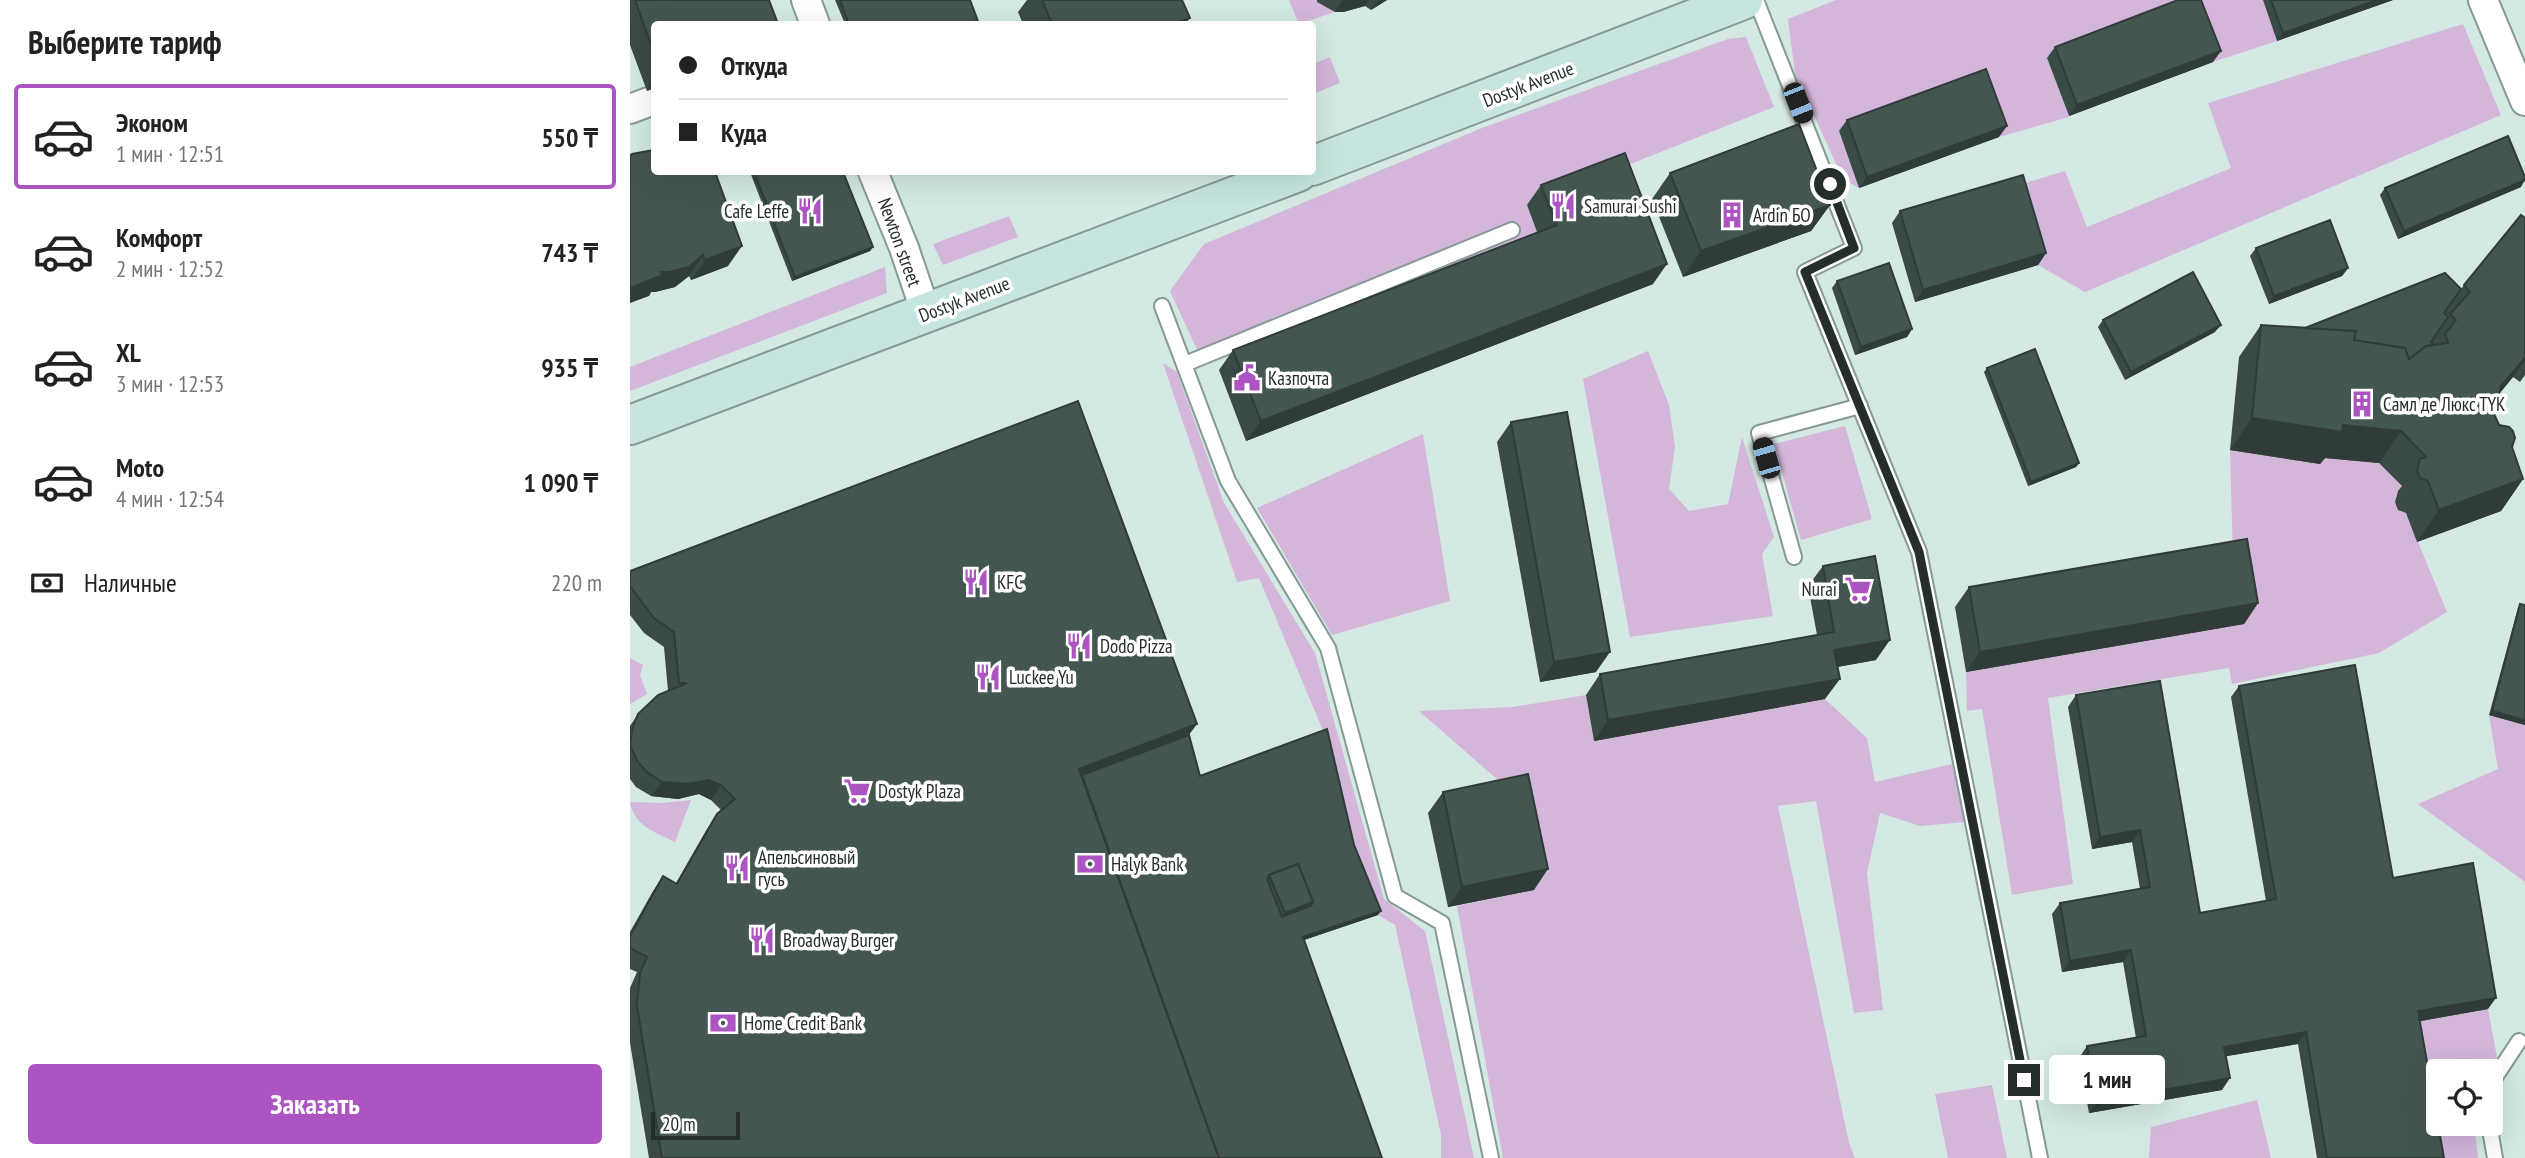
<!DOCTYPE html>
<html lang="ru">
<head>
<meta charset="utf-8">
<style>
	:root { --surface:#fff; --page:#f2f2f2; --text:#222; --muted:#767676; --line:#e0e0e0; --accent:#ac54c1 }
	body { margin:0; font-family:"PT Sans Narrow",sans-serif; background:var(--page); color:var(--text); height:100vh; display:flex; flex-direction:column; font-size:26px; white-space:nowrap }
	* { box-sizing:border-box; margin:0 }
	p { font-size:23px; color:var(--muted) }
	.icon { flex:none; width:38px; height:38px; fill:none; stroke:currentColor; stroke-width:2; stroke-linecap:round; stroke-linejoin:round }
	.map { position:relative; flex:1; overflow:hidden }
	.side { display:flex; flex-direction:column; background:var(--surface); width:630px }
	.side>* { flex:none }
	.banner { position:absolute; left:21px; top:21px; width:665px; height:154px; border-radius:7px; box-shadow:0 7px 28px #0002; display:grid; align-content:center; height:154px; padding:0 28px; background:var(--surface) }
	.buttons { position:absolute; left:1796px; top:1059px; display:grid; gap:14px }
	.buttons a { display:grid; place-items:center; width:77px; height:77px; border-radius:7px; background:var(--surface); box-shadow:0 7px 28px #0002; font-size:35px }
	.scale { position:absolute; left:21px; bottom:18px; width:89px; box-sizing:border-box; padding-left:7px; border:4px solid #262e2c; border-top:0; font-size:19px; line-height:24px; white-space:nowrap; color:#262e2c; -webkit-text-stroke:5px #fff; paint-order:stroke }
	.end { position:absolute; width:32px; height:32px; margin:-16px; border:9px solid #262e2c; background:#fff; box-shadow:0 0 0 4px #fff }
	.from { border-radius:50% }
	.bubble { position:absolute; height:49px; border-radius:7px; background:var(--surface); box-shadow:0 7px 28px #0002; font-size:23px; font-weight:600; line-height:49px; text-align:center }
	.car { position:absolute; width:21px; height:42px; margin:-21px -10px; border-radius:9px; box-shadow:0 0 5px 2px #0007; background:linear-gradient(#222 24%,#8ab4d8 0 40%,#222 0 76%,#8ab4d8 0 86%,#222 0) }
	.banner b { display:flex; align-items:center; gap:24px; height:66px; font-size:26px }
	.banner b+b { border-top:2px solid var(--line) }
	.banner i { width:18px; height:18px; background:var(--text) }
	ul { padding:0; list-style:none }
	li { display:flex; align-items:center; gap:21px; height:105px; margin:0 14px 10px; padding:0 14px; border:4px solid transparent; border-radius:7px }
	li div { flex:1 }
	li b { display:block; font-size:26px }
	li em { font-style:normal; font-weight:600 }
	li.current { border-color:var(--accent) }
	li>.icon { width:63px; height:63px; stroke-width:1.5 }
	h2 { padding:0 28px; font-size:32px; line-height:84px }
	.pay { display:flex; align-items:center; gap:18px; height:77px; padding:0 28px; font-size:26px }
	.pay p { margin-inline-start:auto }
	.cta { display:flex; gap:14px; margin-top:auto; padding:14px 28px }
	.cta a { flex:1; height:80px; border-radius:7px; background:var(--accent); color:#fff; font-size:28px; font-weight:600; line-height:80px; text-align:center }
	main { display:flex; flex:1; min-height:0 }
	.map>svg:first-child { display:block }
</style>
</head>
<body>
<main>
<section class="side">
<h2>Выберите тариф</h2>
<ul>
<li class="current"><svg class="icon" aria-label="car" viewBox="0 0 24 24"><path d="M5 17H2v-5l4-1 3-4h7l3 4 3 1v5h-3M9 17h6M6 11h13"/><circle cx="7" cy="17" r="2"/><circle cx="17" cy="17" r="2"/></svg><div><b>Эконом</b><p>1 мин · 12:51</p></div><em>550 ₸</em></li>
<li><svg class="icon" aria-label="car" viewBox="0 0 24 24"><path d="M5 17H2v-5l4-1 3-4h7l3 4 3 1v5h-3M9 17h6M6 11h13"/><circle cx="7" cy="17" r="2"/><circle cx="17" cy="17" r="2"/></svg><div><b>Комфорт</b><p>2 мин · 12:52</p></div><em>743 ₸</em></li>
<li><svg class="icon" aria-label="car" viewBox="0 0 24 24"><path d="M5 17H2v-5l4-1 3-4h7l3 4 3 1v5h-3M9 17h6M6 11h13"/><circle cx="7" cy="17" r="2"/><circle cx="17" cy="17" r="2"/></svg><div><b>XL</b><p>3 мин · 12:53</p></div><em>935 ₸</em></li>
<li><svg class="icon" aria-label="car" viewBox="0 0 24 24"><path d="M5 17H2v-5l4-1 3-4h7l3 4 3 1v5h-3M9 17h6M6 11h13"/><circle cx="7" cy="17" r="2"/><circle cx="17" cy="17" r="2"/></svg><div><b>Moto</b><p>4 мин · 12:54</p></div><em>1 090 ₸</em></li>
</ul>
<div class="pay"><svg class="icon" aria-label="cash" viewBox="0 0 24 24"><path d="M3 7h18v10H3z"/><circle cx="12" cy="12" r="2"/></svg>Наличные<p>220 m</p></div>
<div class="cta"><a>Заказать</a></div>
</section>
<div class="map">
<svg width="1895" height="1158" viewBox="0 0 1895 1158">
	<rect width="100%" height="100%" fill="#d4e9e4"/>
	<g fill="#d3b6da">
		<polygon points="659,0 687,0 705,12 669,24"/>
		<polygon points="1206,0 1633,0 1647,41 1583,62 1561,4 1417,58 1439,117 1369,137 1209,131 1229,188 1213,179 1165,74 1158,19"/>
		<polygon points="1833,24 1871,115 1455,292 1408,265 1385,186 1435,171 1457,227 1601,168 1578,103"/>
		<polygon points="1116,37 1144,107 897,205 908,234 574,365 540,291 574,244 852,128 1098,39"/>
		<polygon points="700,57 710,83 683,94 683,64"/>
		<polygon points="379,216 388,237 313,265 303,244"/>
		<polygon points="255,267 257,293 0,391 0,367"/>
		<polygon points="1018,351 1039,405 1045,447 1039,489 1059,511 1098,504 1112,437 1144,537 1132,554 1143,616 1000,637 953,379"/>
		<polygon points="533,363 547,372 594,503 685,653 754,899 795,931 844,1158 811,1158 811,1135 765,925 748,915 722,849 694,733 629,578 607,582"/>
		<polygon points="1215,426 1242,519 1171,540 1144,444"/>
		<polygon points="793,434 820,601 702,635 627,508"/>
		<polygon points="1600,450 1690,464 1691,457 1749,463 1774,488 1768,491 1765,502 1776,513 1817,612 1749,653 1602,684 1599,668 1418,698 1443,884 1382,895 1352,709 1337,711 1336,672 1614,624 1603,559"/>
		<polygon points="0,658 13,665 10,675 17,694 0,704"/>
		<polygon points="956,695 964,741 1195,699 1237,738 1245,782 1322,764 1335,822 1290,826 1250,813 1237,873 1253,1010 1224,1013 1186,801 1148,806 1219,1143 1225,1158 873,1158 827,906 903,890 884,794 789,711 883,707"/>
		<polygon points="1859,715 1895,725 1895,882 1788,804 1868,769"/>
		<path d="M61 800 45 842C25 832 4 826 0 802L32 803Z"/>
		<polygon points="1858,1009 1867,1057 1853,1071 1808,1071 1808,1124 1844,1124 1848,1158 1804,1158 1780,1023"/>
		<polygon points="1362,1085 1377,1158 1318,1158 1305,1094"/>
		<polygon points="1627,1100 1641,1158 1519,1158 1521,1127"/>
	</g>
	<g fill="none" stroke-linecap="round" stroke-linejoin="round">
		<g stroke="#869a95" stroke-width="18">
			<g id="lane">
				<polyline points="1126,0 1224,248 1175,272 1289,552 1410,1158"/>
				<polyline points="532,306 598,481 698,648 765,896 812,923 861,1158"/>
				<polyline points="555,364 882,230"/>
				<polyline points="1164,557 1129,433 1230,406"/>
				<polyline points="1860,1085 1889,1041"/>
				<polyline points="1859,1124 1865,1158"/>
			</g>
		</g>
		<g stroke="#869a95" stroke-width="32">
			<g id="street">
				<polyline points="176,0 185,24"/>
				<polyline points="1853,0 1895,101"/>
				<polyline points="0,109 24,100"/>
				<polyline points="243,172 274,248 296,313"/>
			</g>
		</g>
		<g stroke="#869a95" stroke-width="42">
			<g id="secondary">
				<polyline points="682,166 1113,0"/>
				<polyline points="0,425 668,172"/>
			</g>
		</g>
		<use href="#lane" stroke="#fff" stroke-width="14"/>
		<use href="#street" stroke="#fff" stroke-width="28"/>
		<use href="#secondary" stroke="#c7e5e0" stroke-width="38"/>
	</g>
	<g fill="#3a4a46">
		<polygon points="0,0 139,0 24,24 24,88 17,91 0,45"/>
		<polygon points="205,0 340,0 349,24 215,24"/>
		<polygon points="397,0 552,0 555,24 393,24 388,12"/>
		<polygon points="687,0 757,0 741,10 735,6 713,12 705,12 687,2"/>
		<polygon points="1633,0 1763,0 1647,41"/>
		<polygon points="1425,47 1583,62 1439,116 1417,58"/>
		<polygon points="1217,120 1369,137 1229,188 1209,131"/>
		<polygon points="0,156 98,266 61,280 59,276 45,287 25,292 21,292 19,296"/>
		<polygon points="120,172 213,172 243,247 240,251 162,281"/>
		<polygon points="1040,173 1200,205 1181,231 1053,277 1022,199"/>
		<polygon points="911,185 1023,284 616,441 589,370 603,350 907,232 897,205"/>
		<polygon points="1891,187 1768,239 1750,195 1755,188"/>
		<polygon points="1270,211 1416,253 1408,265 1285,302 1262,223"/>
		<polygon points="1891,215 1895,218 1895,375 1890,382 1883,377 1869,394 1864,414 1882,447 1893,479 1871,511 1787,542 1776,513 1768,510 1765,502 1768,491 1772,486 1749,463 1695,458 1690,464 1600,450 1609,357 1631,325 1675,328 1831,289"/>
		<polygon points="1626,248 1718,268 1712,276 1639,304 1620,256"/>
		<polygon points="1207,281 1282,329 1277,337 1225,355 1202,288"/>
		<polygon points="1473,320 1585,332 1495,380 1468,327"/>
		<polygon points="1357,368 1449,463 1446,467 1398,486 1354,372"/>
		<polygon points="881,422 966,672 910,682 867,442"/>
		<polygon points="1193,566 1246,660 1207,667 1195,699 964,741 956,695 970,674 1187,635 1178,586"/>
		<polygon points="0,571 559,735 570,776 724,845 748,915 674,940 752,1158 19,1158 0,1043 0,988 7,972 0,969 0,932 23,891 33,876 46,883 77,829 87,814 91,810 81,800 69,794 48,799 21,796 6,787 0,779 0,726 8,714 38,691 34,647 14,633 0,615"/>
		<polygon points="1339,587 1628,603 1614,624 1336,672 1325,607"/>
		<polygon points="1890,604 1895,725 1859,715 1888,608"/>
		<polygon points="1609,686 1763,878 1858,1009 1790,1021 1814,1158 1687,1158 1668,1044 1596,1056 1592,1090 1459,1113 1449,1058 1457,1046 1506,1038 1493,962 1432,972 1422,914 1430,903 1510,889 1502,842 1462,849 1438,707 1446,695 1570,913 1636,901 1601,697"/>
		<polygon points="813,792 904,890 818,907 798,813"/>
	</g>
	<g fill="#303c39">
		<polygon points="713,0 739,0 735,6 713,12 705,12"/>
		<polygon points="748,0 757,0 741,10"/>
		<polygon points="1747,0 1763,0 1647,41 1653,33"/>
		<polygon points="560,18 555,24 544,24"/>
		<polygon points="1591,51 1583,62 1439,116 1447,105"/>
		<polygon points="24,80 24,88 17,91"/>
		<polygon points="1377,126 1369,137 1229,188 1237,177"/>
		<polygon points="1895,180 1891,187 1768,239 1774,231"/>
		<polygon points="1200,205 1181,231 1053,277 1071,251"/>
		<polygon points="112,246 98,266 61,280 75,260"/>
		<polygon points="243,247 240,251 162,281 165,277"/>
		<polygon points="1416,253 1408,265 1285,302 1293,290"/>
		<polygon points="73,255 59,276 45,287 25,292 21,292 19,296 0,303 0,288 31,272"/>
		<polygon points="1037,264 1023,284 616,441 631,421"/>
		<polygon points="1718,268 1712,276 1639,304 1644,296"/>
		<polygon points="1591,325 1585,332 1495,380 1501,372"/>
		<polygon points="1282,329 1277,337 1225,355 1231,347"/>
		<polygon points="1895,358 1895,360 1883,377 1849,418 1871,386"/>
		<polygon points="1622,418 1713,425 1771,431 1749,463 1695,458 1690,464 1600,450"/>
		<polygon points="1449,463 1446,467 1398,486 1401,482"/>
		<polygon points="1893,479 1871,511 1787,542 1809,510"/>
		<polygon points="1628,603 1614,624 1336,672 1350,652"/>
		<polygon points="1260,640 1246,660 1190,670 1204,650"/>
		<polygon points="980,652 966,672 910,682 924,662"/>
		<polygon points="1210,679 1195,699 964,741 978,720"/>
		<polygon points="1862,711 1895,720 1895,725 1859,715"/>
		<polygon points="567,724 556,739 443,782 449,769"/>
		<polygon points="79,780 91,785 81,800 69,794 48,799 21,796 32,782"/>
		<polygon points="1510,830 1502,842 1462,849 1470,837"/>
		<polygon points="918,869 904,890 818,907 832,887"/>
		<polygon points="683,902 678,909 649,921 655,913"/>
		<polygon points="751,911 748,915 671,941 673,937"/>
		<polygon points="1501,950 1493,962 1432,972 1440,961"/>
		<polygon points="1866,998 1858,1009 1780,1023 1788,1011"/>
		<polygon points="1676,1032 1668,1044 1586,1058 1594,1047"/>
		<polygon points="1600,1078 1592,1090 1459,1113 1467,1102"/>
	</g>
	<g fill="#445651" stroke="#303c39" stroke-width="2" fill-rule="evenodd">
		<polygon points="5,0 139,0 148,24 24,24 24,53"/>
		<polygon points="210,0 340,0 349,24 219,24"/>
		<polygon points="412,0 552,0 560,18 544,24 422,24"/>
		<polygon points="1548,0 1571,0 1591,51 1447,105 1425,47"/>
		<polygon points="1641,0 1747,0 1653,33"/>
		<polygon points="1356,69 1377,126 1237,177 1217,120"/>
		<polygon points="1169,124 1200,205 1071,251 1040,173"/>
		<polygon points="1878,136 1895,177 1895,180 1774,231 1755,188"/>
		<polygon points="24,150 24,172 85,172 112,246 75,260 73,255 59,267 39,272 31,272 33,275 0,288 0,156 2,154"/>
		<polygon points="995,153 1037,264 631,421 603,350 927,225 911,185"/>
		<polygon points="124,172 213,172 243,247 165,277"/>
		<polygon points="1393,175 1416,253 1293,290 1270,211"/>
		<polygon points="1891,215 1895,218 1895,358 1871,386 1864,414 1869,425 1879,427 1883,431 1885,438 1882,447 1893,479 1809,510 1798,481 1790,478 1787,470 1790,459 1796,457 1771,431 1713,425 1712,432 1622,418 1631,325 1726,331 1724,340 1775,348 1779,359 1796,346 1818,343 1815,334 1826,320 1820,314 1840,292 1834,285"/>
		<polygon points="1700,220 1718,268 1644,296 1626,248"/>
		<polygon points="1259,263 1282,329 1231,347 1207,281"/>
		<polygon points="1563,272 1591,325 1501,372 1473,320"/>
		<polygon points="1815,273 1831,289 1814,313 1818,317 1801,342 1804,345 1796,346 1779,359 1775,348 1724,340 1726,331 1675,328"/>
		<polygon points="1405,349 1449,463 1401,482 1357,368"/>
		<polygon points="448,401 567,724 449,769 589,1158 32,1158 7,1006 10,973 17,957 0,948 0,936 33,876 47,884 87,814 105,799 91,785 79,780 58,784 32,782 17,772 8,762 0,746 2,730 8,714 28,695 57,683 49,683 44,632 24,618 0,586 0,571"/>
		<polygon points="937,412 980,652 924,662 881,422"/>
		<polygon points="1617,539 1628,603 1350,652 1339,587"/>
		<polygon points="1245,556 1260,640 1204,650 1210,679 978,720 970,674 1204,632 1193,566"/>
		<polygon points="1890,604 1895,605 1895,720 1862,711"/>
		<polygon points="1725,665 1763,878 1843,863 1866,998 1788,1011 1814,1158 1697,1158 1676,1032 1594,1047 1600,1078 1467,1102 1457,1046 1516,1036 1501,950 1440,961 1430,903 1520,887 1510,830 1470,837 1446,695 1530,681 1570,913 1646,899 1609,686"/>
		<path d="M697 729 724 845 751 911 673 937 752 1158H589L452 775 559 735 570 776ZM668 864 683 902 681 906 652 917 637 879 639 875Z"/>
		<polygon points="898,774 918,869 832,887 813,792"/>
		<polygon points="668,864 683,902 655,913 639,875"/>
	</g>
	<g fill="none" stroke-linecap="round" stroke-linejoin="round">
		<polyline stroke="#262e2c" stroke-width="9" points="1200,184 1224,248 1175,272 1289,552 1394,1080"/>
	</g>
	<defs>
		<g id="restaurant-bare" transform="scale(2.1)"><path d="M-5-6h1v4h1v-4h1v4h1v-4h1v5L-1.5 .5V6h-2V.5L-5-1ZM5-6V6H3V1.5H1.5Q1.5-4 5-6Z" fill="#ac54c1" stroke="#fff" stroke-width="2.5" paint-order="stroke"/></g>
		<g id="building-bare" transform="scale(2.1)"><path d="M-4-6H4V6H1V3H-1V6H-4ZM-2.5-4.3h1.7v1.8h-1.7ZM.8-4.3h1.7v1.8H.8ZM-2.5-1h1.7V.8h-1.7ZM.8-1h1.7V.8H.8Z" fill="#ac54c1" stroke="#fff" stroke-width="2.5" paint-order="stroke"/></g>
		<g id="civic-bare" transform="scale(2.1)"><path d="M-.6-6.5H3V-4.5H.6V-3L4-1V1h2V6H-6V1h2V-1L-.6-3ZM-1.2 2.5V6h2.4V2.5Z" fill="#ac54c1" stroke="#fff" stroke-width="2.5" paint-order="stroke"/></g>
		<g id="supermarket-bare" transform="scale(2.1)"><path d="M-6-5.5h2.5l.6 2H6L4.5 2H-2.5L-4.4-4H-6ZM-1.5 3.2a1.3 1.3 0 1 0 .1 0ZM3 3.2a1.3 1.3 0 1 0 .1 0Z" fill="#ac54c1" stroke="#fff" stroke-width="2.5" paint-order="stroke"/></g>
		<g id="bank-bare" transform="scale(2.1)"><path d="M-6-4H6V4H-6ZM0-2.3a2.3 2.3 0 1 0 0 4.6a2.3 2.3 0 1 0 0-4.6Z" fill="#ac54c1" stroke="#fff" stroke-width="2.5" paint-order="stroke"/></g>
	</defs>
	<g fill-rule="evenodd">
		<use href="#restaurant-bare" x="933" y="206"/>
		<use href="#restaurant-bare" x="180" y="211"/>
		<use href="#building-bare" x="1102" y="215"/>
		<use href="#civic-bare" x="617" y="378"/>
		<use href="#building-bare" x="1732" y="404"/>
		<use href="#restaurant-bare" x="346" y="582"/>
		<use href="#supermarket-bare" x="1228" y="589"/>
		<use href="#restaurant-bare" x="449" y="646"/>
		<use href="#restaurant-bare" x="358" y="677"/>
		<use href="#supermarket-bare" x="227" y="791"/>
		<use href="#bank-bare" x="460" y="864"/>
		<use href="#restaurant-bare" x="107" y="868"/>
		<use href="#restaurant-bare" x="132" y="940"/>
		<use href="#bank-bare" x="93" y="1023"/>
	</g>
	<g text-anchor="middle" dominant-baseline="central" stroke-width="7" stroke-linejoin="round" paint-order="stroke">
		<g font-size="19" fill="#262e2c" stroke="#fff">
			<text transform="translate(898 84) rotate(-21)">Dostyk Avenue</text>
			<text transform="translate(270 242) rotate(70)">Newton street</text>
			<text transform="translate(334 299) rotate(-21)">Dostyk Avenue</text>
		</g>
		<g font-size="19" fill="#262e2c" stroke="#fff" text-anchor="start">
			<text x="954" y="206">Samurai Sushi</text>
			<text x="159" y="211" text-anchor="end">Cafe Leffe</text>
			<text x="1123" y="215">Ardin БО</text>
			<text x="638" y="378">Казпочта</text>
			<text x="1753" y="404">Самл де Люкс ТҮК</text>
			<text x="367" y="582">KFC</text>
			<text x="1207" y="589" text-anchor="end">Nurai</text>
			<text x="470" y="646">Dodo Pizza</text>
			<text x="379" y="677">Luckee Yu</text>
			<text x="248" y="791">Dostyk Plaza</text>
			<text x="128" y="857">Апельсиновый<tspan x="128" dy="22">гусь</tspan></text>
			<text x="481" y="864">Halyk Bank</text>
			<text x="153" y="940">Broadway Burger</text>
			<text x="114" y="1023">Home Credit Bank</text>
		</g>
	</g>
</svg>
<div class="buttons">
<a><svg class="icon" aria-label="locate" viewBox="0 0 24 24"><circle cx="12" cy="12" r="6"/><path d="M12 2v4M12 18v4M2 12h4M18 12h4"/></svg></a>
</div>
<div class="scale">20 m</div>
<i class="end from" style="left:1200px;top:184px"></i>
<i class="end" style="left:1394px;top:1080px"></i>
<div class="bubble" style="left:1419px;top:1055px;width:116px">1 мин</div>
<i class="car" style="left:1168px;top:103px;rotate:158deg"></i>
<i class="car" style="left:1136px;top:458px;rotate:344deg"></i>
<div class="banner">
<b><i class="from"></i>Откуда</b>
<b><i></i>Куда</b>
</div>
</div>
</main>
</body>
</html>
